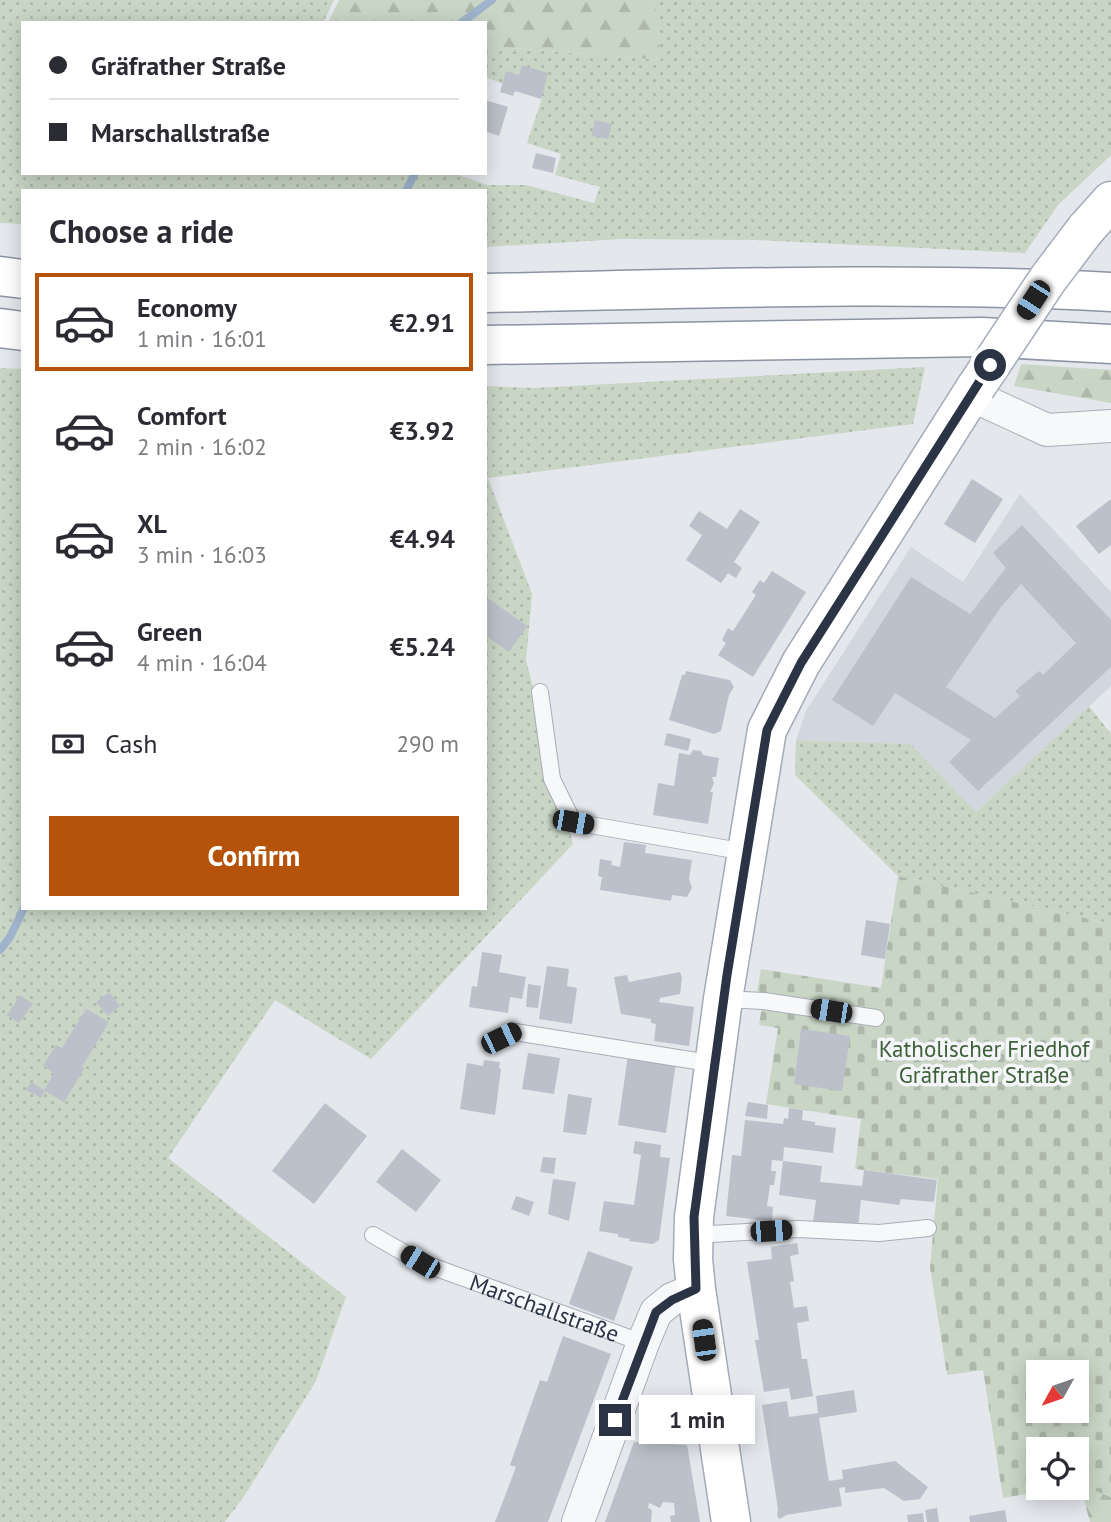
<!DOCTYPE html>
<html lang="en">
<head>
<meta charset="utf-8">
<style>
	:root { --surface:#fff; --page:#f7f7f7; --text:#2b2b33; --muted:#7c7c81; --line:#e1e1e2; --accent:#b45309 }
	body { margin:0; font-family:"PT Sans",sans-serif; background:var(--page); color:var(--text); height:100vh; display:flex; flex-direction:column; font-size:26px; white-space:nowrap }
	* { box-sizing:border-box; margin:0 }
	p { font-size:23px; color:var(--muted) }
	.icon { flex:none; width:38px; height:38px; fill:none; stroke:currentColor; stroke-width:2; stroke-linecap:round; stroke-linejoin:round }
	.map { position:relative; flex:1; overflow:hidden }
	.drawer { position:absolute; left:21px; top:189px; width:466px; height:721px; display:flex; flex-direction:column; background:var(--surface); border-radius:0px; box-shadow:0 4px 18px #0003 }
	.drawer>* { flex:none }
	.guide { position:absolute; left:21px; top:21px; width:466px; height:154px; border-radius:0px; box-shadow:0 4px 18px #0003; display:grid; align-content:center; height:154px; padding:0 28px; background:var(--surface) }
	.needle { width:46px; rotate:230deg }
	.tools { position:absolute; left:1026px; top:1360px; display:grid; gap:14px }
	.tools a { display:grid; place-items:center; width:63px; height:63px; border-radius:0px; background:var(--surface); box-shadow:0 4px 18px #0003; font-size:35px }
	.end { position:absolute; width:32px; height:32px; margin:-16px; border:9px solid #2b3445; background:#fff; box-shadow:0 0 0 4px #fff }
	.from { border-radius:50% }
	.bubble { position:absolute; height:49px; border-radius:0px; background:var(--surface); box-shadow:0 4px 18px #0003; font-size:23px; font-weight:700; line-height:49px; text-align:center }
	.car { position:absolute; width:21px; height:42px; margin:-21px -10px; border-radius:9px; box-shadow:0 0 5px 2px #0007; background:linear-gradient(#222 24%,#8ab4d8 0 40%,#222 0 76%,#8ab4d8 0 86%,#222 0) }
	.guide b { display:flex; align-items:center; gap:24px; height:66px; font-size:26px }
	.guide b+b { border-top:2px solid var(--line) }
	.guide i { width:18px; height:18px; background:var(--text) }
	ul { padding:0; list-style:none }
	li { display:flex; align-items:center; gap:21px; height:98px; margin:0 14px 10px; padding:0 14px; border:4px solid transparent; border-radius:0px }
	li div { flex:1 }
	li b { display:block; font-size:26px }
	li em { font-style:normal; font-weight:700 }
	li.active { border-color:var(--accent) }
	li>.icon { width:63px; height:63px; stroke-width:1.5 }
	h2 { padding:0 28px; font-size:32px; line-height:84px }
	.pay { display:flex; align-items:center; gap:18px; height:77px; padding:0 28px; font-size:26px }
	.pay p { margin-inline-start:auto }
	.primary-button { display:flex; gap:14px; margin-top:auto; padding:14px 28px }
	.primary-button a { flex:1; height:80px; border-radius:0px; background:var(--accent); color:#fff; font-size:28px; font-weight:700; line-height:80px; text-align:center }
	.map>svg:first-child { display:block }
</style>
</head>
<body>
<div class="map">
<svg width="1111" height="1522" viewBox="0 0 1111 1522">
	<defs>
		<pattern id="grass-dots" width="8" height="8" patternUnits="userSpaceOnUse" patternTransform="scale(1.75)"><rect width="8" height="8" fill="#c9d6c5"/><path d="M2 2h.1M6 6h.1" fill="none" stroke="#adb8ab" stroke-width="1.8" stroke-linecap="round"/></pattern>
		<pattern id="forest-firs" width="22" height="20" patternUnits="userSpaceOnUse" patternTransform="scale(1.75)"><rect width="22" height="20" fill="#c9d6c5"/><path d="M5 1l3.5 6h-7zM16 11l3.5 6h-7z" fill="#adb8ab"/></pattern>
		<pattern id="cemetery-stones" width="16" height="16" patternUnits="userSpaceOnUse" patternTransform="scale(1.75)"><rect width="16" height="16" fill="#c9d6c5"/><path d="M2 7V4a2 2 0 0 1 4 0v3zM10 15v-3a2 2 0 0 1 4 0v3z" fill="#adb8ab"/></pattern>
	</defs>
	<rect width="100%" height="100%" fill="#e4e7ec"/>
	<polygon fill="#d2d6de" points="1020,494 1111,592 1111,686 976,812 911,744 796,740 806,711 911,547 963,582"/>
	<g fill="url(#grass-dots)">
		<polygon points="0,0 334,0 323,23 23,23 23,173 453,173 487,185 526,185 594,203 600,187 555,175 561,154 527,143 542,98 485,77 485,46 660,60 654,0 1111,0 1111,155 1058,205 1025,253 755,240 622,239 485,247 485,191 23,191 23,224 0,223"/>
		<polygon points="925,367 913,424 488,478 532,594 526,660 573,844 371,1059 275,1000 168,1158 346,1297 316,1381 245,1495 225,1522 0,1522 0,368 23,369 23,908 485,908 485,386 533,388"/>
		<polygon points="1089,706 1111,734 1111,924 898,876 795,775 796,740 911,744 976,812"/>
	</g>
	<g fill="url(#forest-firs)">
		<polygon points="339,0 654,0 661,60 485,46 485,23 328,23"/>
		<polygon points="1021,364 1111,370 1111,403 1014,386"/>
		<polygon points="1080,1485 1111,1497 1111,1522 1090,1522"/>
	</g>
	<path fill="url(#cemetery-stones)" fill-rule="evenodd" d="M898 876 1111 924V1497L1080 1485H1076V1449H1038V1488H1064L1003 1498 983 1370 947 1375 930 1267 938 1179 855 1169 861 1119 766 1104 778 1028 759 1025 764 993 757 992 761 969 881 988ZM1038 1372H1076V1410H1038Z"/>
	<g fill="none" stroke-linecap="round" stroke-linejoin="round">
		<g stroke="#9fb4cc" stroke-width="8">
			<polyline points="461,23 492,0"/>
			<polyline points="406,191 415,173"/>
			<polyline points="0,950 10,937 24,908"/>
		</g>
	</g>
	<g fill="#bbc0ca" fill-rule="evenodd">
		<polygon points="522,65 548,73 541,99 515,91 513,96 500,92 506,71 519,75"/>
		<polygon points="485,100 508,107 499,136 485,131"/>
		<polygon points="595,120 612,124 608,139 592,136"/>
		<polygon points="536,153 556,158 553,173 532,168"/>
		<polygon points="972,479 1003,499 975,543 944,524"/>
		<polygon points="1111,499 1111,545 1099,554 1076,526"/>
		<polygon points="740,509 760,522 734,562 742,568 736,578 728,573 721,583 686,560 702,535 689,526 699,511 727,529"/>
		<path d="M1022 525 1111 620V667L978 791 949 762 971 740 895 693 873 726 832 700 911 577 970 614 1006 568 993 553ZM1021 584 1076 643 1043 675 1039 671 1015 691 1020 696 995 718 946 687 1001 607Z"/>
		<polygon points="772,571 806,592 753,677 718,655 726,643 722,640 728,628 733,631 756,595 752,592 760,580 764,583"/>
		<polygon points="489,599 527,626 509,652 485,635 485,605"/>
		<polygon points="686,671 730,680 734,687 729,695 721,731 714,734 669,720 682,675 685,675"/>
		<polygon points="667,733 691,739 688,751 664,745"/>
		<polygon points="693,750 701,751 703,755 719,758 716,777 712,777 714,783 710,792 713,792 708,824 653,815 658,783 674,786 679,753 690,755"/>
		<polygon points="624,842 646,845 645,853 692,860 689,879 692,888 687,897 672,895 671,901 600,890 602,877 598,876 600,859 612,861 611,865 620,867"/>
		<polygon points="866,920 890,924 885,959 861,955"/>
		<polygon points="482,952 502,955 499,972 526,977 522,999 510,997 508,1013 469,1007 472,986 477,987"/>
		<polygon points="547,966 569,969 567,986 577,988 572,1024 539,1019"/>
		<polygon points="680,972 682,978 680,994 660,998 659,1002 694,1007 689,1046 654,1041 656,1024 651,1023 651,1019 621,1014 614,977 627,975 629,982"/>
		<polygon points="528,984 541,986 538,1008 526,1007"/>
		<polygon points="109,992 120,1006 108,1016 96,1002"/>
		<polygon points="20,995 33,1004 19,1023 7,1015"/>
		<polygon points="86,1009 109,1022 82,1067 84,1069 64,1102 45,1091 41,1098 26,1090 31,1082 44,1090 54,1073 43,1066 56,1045 62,1048"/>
		<polygon points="801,1029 850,1036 842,1091 794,1084"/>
		<polygon points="528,1053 560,1058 554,1094 522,1089"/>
		<polygon points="628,1055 676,1062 666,1133 618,1125"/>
		<polygon points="484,1060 500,1062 499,1068 501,1069 495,1115 460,1109 467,1063 483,1066"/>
		<polygon points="568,1094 592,1098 586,1135 563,1132"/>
		<polygon points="748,1102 768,1105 767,1119 745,1116"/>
		<polygon points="325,1103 367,1136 314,1204 272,1171"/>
		<polygon points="789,1108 803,1110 802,1120 815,1122 815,1125 836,1128 833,1153 784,1147 783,1161 772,1160 771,1171 776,1171 774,1185 770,1185 767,1206 773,1207 772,1221 726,1216 732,1155 741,1156 745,1120 783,1124 784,1118 788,1119"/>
		<polygon points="635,1141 661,1145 660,1157 670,1158 659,1240 653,1244 629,1241 630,1239 618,1237 618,1234 599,1231 604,1201 634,1205 641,1155 633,1153"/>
		<polygon points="402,1149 441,1180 416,1212 376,1182"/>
		<polygon points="543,1157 556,1158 554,1174 540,1172"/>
		<polygon points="783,1161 822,1166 820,1182 862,1186 864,1170 937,1180 934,1202 901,1199 899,1205 861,1200 858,1227 813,1222 816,1200 779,1195"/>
		<polygon points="553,1179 576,1182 569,1221 548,1214"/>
		<polygon points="516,1196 534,1202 529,1216 511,1209"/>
		<polygon points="797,1243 799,1254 790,1256 794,1281 790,1282 794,1308 807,1306 809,1321 797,1323 802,1359 807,1359 813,1396 791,1400 789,1388 764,1392 755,1340 759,1340 747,1262 772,1259 771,1247"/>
		<polygon points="588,1251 633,1267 614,1321 569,1304"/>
		<polygon points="563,1336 611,1354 548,1522 495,1522 516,1467 510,1465 540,1380 547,1382"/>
		<polygon points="854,1390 857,1412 819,1418 829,1481 843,1479 842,1470 895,1461 928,1487 920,1499 904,1501 884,1488 845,1493 845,1487 839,1488 842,1506 786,1515 780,1519 777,1516 778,1509 762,1405 787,1401 789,1417 818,1413 816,1396"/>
		<polygon points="650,1430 674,1431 673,1444 687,1445 700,1522 671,1522 670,1516 675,1515 674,1503 663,1502 660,1508 649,1503 648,1508 652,1510 651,1522 605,1522 634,1442 650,1443"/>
		<polygon points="937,1508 939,1522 927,1522 925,1510"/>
		<polygon points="1005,1510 1007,1522 970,1522 969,1516"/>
		<polygon points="923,1513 924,1522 908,1522 907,1515"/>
	</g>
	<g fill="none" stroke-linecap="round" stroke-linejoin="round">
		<g stroke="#a9aeb7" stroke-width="18">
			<g id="lane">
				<polyline points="540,692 552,779 573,822 746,852"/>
				<polyline points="723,999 764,1001 876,1018"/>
				<polyline points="501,1038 515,1032 715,1064"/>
				<path id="s1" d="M373 1235 420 1262 643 1343"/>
				<polyline points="693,1235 798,1229 879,1233 928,1228"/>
			</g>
		</g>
		<g stroke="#a9aeb7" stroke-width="34">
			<g id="street">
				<polyline points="971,395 1047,430 1111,426"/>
				<polyline points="578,1522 643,1343 656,1312 672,1299 696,1289"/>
			</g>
		</g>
		<g stroke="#a3abb8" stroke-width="41">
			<g id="primary">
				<polyline points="1085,230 1111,201"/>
				<polyline points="731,1522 696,1289 693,1259 694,1217 723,999 767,730 801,663 976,387"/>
			</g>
		</g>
		<g stroke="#8b94a3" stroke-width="41">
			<g id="highway">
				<polyline points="0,276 23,279"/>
				<path d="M485 293C693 289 902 281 1111 292"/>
				<polyline points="0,328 23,331"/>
				<polyline points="485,345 982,337 1111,344"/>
			</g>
		</g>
		<use href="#lane" stroke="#f7f8fa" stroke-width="16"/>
		<use href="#street" stroke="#f7f8fa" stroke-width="32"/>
		<use href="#primary" stroke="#fff" stroke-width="38"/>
		<use href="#highway" stroke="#fff" stroke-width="38"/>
		<g stroke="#a3abb8" stroke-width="41" stroke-linecap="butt">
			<polyline id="primary-bridge" points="976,387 1048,279 1085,230"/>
		</g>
		<use href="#primary-bridge" stroke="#fff" stroke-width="38"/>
	</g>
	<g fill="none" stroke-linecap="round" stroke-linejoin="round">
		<polyline stroke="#2b3445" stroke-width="9" points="615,1420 656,1312 672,1300 696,1289 694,1217 727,975 767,730 801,663 990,365"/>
	</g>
	<g text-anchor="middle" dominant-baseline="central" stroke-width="7" stroke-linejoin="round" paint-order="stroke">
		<g font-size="23" fill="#3f6138" stroke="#f4f6f9">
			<text x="984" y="1048">Katholischer Friedhof<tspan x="984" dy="26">Gräfrather Straße</tspan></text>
		</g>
		<g font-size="23" fill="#2b3445" stroke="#f4f6f9">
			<text stroke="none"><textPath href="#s1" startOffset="187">Marschallstraße</textPath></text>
		</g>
	</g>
</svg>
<div class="tools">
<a><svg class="needle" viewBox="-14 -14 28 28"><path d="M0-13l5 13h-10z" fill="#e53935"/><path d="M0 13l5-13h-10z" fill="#7c7c81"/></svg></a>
<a><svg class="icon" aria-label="locate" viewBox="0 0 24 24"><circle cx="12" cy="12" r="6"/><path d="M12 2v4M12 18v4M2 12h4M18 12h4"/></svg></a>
</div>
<i class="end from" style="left:990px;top:365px"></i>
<i class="end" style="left:615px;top:1420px"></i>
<div class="bubble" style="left:639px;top:1395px;width:116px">1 min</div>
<i class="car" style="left:1033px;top:300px;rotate:213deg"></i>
<i class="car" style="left:573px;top:822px;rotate:100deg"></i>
<i class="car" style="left:831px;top:1011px;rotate:279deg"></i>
<i class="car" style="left:501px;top:1038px;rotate:64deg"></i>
<i class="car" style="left:771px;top:1231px;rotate:87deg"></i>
<i class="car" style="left:420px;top:1262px;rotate:301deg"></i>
<i class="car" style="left:704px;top:1340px;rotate:352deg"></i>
<div class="guide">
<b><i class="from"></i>Gräfrather Straße</b>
<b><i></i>Marschallstraße</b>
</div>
<section class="drawer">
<h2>Choose a ride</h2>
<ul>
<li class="active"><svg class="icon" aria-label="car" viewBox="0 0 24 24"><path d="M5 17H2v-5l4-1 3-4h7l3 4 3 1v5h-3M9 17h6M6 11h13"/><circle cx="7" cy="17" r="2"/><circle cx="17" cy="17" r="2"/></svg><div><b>Economy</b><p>1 min · 16:01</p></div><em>€2.91</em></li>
<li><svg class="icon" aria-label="car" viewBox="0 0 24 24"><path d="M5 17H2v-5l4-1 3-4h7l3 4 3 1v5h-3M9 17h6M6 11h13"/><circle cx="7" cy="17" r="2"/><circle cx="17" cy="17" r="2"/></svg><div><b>Comfort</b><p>2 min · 16:02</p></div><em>€3.92</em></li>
<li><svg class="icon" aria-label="car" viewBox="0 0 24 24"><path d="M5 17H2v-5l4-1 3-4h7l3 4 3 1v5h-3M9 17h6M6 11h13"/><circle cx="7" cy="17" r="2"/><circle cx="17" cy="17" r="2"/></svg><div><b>XL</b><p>3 min · 16:03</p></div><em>€4.94</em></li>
<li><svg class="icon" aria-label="car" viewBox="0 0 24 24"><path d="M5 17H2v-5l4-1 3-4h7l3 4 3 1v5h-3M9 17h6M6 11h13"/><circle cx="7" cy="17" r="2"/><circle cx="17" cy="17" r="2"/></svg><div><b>Green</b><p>4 min · 16:04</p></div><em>€5.24</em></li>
</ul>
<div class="pay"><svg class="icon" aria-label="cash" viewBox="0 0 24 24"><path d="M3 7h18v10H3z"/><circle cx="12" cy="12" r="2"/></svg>Cash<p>290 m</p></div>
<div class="primary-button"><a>Confirm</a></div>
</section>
</div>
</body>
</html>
